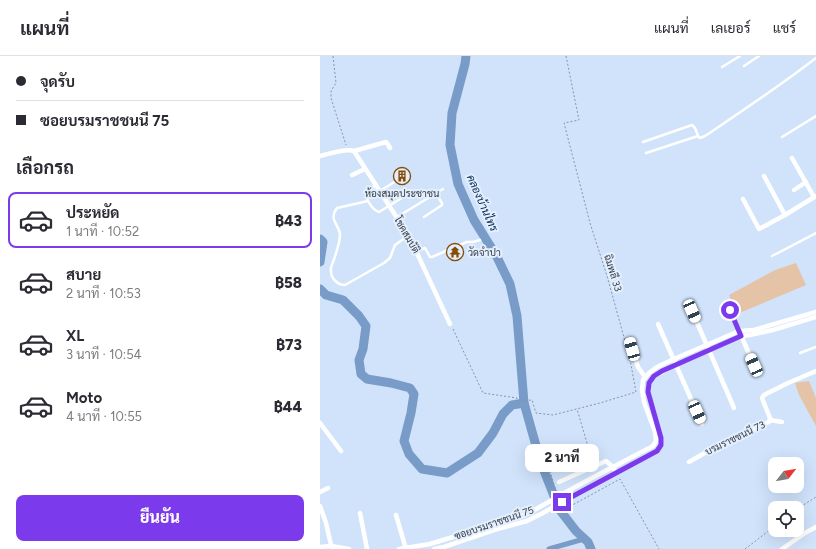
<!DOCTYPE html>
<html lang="th">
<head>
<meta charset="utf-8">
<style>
	:root { --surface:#fff; --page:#f7f7f7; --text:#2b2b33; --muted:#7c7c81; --line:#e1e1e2; --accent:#7c3aed }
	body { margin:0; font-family:Figtree,Sarabun,sans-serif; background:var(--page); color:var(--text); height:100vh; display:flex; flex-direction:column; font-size:15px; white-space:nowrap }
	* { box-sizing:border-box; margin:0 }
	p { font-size:13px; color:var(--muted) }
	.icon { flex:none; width:22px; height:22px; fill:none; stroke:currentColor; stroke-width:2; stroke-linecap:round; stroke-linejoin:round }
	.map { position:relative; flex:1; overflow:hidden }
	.sheet { display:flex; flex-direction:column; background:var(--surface); width:320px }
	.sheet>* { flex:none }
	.guide { display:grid; align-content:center; height:88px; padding:0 16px; background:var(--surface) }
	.needle { width:26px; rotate:59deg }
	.fabs { position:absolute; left:448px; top:401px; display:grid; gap:8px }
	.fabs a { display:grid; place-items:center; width:36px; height:36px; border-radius:8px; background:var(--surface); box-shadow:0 4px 16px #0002; font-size:20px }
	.end { position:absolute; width:18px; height:18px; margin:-9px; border:5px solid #7c3aed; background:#fff; box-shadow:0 0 0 2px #fff }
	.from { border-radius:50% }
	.bubble { position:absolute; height:28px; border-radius:8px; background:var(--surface); box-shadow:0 4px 16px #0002; font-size:13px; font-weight:800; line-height:28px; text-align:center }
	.car { position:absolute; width:12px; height:24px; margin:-12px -6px; border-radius:5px; box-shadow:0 0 3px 1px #0007; background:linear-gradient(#fff 24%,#345 0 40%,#fff 0 76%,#345 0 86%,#fff 0) }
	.guide b { display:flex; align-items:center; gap:14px; height:38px; font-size:15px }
	.guide b+b { border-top:1px solid var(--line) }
	.guide i { width:10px; height:10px; background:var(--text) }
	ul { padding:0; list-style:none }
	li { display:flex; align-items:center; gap:12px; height:56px; margin:0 8px 6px; padding:0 8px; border:2px solid transparent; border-radius:8px }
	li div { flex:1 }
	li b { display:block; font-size:15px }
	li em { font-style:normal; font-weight:800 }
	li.selected { border-color:var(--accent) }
	li>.icon { width:36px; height:36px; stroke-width:1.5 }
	h2 { padding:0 16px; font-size:18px; line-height:48px }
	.action { display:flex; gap:8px; margin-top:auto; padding:8px 16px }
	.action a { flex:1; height:46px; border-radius:8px; background:var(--accent); color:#fff; font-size:16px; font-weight:800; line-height:46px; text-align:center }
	header { display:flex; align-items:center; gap:24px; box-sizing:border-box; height:56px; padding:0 20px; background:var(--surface); border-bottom:1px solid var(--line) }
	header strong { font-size:19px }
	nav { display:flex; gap:22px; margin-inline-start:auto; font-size:14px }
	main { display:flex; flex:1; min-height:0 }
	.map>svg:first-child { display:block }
</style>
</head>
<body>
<header>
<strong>แผนที่</strong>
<nav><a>แผนที่</a><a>เลเยอร์</a><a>แชร์</a></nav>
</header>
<main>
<section class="sheet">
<div class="guide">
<b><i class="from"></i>จุดรับ</b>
<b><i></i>ซอยบรมราชชนนี 75</b>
</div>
<h2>เลือกรถ</h2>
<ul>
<li class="selected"><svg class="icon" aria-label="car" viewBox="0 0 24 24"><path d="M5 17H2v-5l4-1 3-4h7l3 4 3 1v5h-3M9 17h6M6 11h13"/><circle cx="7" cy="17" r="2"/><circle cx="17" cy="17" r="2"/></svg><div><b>ประหยัด</b><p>1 นาที · 10:52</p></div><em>฿43</em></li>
<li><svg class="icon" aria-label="car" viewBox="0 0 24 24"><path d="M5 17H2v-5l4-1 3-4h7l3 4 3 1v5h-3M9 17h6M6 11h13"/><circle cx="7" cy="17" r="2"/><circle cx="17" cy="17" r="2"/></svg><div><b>สบาย</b><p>2 นาที · 10:53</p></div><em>฿58</em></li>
<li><svg class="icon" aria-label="car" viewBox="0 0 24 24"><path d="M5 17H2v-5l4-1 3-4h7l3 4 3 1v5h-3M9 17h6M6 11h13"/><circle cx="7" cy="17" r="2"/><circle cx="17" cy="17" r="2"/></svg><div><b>XL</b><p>3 นาที · 10:54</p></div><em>฿73</em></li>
<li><svg class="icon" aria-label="car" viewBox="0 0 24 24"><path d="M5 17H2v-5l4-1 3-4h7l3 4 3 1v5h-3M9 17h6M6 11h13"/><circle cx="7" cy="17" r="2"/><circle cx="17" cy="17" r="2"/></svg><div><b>Moto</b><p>4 นาที · 10:55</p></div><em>฿44</em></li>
</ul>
<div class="action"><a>ยืนยัน</a></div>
</section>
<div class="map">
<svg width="496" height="493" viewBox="0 0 496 493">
	<rect width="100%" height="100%" fill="#d0e3fb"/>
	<g fill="#e5c3a7">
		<polygon points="476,207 486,229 417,258 409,239 455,214"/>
		<polygon points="489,325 496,342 496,370 479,339 475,327"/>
	</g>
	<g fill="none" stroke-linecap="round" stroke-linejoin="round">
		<polyline stroke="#789bc7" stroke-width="5" points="229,493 264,483"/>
		<g stroke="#789bc7" stroke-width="9">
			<polyline points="146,0 145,8 132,57 130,89 138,128 154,164 177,201 190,228 197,260 204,347 220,404 239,453 256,475 268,486 271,493"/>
			<polyline points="0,183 3,186 0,206"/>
			<polyline points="0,233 6,239 23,244 39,260 46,270 43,293 39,304 41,318 47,323 71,327 90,332 94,338 91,357 84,385 89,398 102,413 127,417 158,397 173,377 183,358 192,349 204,347"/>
		</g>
		<g stroke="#8795a6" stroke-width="1" stroke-dasharray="2 2" stroke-linecap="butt">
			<polyline points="13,0 16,27 11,35 11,42 26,89"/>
			<polyline points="246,0 259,64 244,67 270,167 287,220 305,285"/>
			<polyline points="133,273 163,337 197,342 197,345 212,344 216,357 233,359 280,347 316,336 309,298"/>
			<polyline points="236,436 228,407 269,394 257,353"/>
			<polyline points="244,451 245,453 247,452 300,423 339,493"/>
			<polyline points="477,453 496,441"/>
			<polyline points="425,493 455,470"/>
		</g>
		<g stroke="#fff" stroke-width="2.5">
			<polyline points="424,10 439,0"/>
			<polyline points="402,11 420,0"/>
			<polyline points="462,81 496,60"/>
			<polyline points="323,86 372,69 375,72 378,80"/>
			<path d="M326 97 378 80 380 82 385 80C422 55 460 30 496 2"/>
			<path d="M56 129C53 131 49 133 48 135 43 142 53 154 59 156L93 135"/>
			<polyline points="60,135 76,125"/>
			<path d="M48 145 17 152C8 164 19 168 20 178 20 187 16 198 13 206 12 209 10 212 11 215 11 223 18 229 25 229L64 207 70 202 75 189 88 180"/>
			<polyline points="77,161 123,133"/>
			<polyline points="104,161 122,149 122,147 116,138"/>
			<polyline points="96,195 105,192 110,201 112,201 147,186 153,186 160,184"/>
			<polyline points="452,200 496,177"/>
			<polyline points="480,297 496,291"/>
		</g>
		<g stroke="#fff" stroke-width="4.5">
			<polyline points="34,95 88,179 96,195 130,268"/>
			<path d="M0 100C9 98 25 92 34 95L66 86 67 87 70 92"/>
			<polyline points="472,102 494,141"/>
			<polyline points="32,119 45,113"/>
			<polyline points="444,120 465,159"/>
			<polyline points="474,134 486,126"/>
			<polyline points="423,143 439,173 441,172 465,159 496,140"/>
			<polyline points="410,254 434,309"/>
			<polyline points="372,255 414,352"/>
			<polyline points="338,268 382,368"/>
			<polyline points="310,285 318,311 325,321"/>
			<polyline points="450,364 462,366"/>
			<polyline points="0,367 21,395"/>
			<polyline points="369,406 402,387 449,366 450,362 442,342 444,339 468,327 496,315"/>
			<polyline points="239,426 286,405 293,411 296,417"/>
			<polyline points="0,436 8,432"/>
			<polyline points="0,450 6,467 12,493"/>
			<polyline points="40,457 47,493"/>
			<polyline points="76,459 86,493"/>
			<polyline points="0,491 11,490 29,493"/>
			<path d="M79 493 110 488 205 459C220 451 234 443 248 435 276 419 305 405 333 390L336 385 335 376 324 346 322 333 323 324 329 317 337 311 354 303 419 275 434 274 496 256"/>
			<polyline points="114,493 124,491 174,474 207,465 223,457 251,441 337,395 341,389 341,382 328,336 329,327 334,320 356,309 421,280 430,279 453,274 496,261"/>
			<polyline points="462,493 485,477 496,471"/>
		</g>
	</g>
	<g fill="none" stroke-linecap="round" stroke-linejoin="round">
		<polyline stroke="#7c3aed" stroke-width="5" points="242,446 337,395 341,389 341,382 328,336 329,327 334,320 342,315 421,280 410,254"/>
	</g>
	<defs>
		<g id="building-ring" transform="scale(0.9)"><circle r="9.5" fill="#e4effe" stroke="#874c04" stroke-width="1.5"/><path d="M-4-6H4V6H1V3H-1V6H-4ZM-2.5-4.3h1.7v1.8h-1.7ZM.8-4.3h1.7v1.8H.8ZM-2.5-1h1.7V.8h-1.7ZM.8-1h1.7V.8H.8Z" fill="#874c04"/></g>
		<g id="temple-ring" transform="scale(0.9)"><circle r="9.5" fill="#e4effe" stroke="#874c04" stroke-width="1.5"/><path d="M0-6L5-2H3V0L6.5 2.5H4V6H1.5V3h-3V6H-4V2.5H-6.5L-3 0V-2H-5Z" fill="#874c04"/></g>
	</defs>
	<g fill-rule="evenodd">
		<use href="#building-ring" x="82" y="120"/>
		<use href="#temple-ring" x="135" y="196"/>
	</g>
	<g text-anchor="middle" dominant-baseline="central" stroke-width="4" stroke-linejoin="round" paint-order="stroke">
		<g font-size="10" fill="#333b44" stroke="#e4effe">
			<text x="82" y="137">ห้องสมุดประชาชน</text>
			<text x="148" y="196" text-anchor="start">วัดจำปา</text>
		</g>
		<g font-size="10" fill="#333b44" stroke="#e4effe">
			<text transform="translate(87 179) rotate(60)">โชคสมบัติ</text>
			<text transform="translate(293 217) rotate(73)">ฉิมพลี 33</text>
			<text transform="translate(415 382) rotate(-26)">บรมราชชนนี 73</text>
			<text transform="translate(174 467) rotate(-19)">ซอยบรมราชชนนี 75</text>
		</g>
		<g font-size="11" font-style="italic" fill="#052953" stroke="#e4effe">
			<text transform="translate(162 147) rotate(66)">คลองบ้านไทร</text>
		</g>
	</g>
</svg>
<div class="fabs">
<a><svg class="needle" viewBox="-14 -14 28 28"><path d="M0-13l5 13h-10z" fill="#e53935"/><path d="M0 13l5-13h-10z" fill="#7c7c81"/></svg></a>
<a><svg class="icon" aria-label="locate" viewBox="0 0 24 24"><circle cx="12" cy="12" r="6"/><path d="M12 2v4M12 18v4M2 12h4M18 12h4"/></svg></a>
</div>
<i class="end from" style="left:410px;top:254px"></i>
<i class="end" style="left:242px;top:446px"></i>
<div class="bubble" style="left:205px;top:388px;width:74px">2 นาที</div>
<i class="car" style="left:372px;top:255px;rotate:156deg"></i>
<i class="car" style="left:312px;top:293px;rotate:344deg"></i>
<i class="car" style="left:434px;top:309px;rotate:336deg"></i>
<i class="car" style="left:377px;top:356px;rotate:156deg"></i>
</div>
</main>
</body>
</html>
